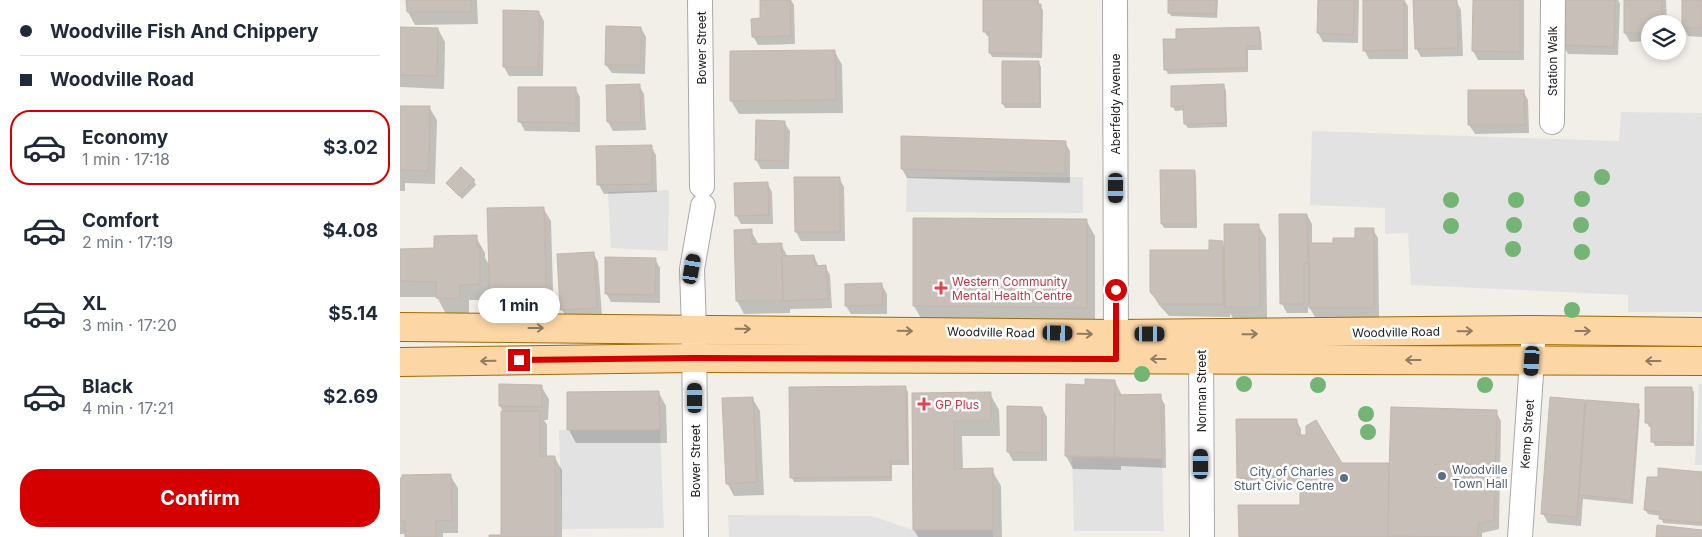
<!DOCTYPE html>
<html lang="en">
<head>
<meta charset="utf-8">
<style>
	:root { --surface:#fff; --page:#f6f6f7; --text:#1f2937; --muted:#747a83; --line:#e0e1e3; --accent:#d40000 }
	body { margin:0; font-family:Inter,sans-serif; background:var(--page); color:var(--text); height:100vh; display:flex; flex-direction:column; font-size:19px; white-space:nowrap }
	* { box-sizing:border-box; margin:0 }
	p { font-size:16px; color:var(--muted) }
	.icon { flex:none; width:28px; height:28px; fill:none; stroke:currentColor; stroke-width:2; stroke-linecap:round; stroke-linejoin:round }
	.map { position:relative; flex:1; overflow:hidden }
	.details { display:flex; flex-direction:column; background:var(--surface); width:400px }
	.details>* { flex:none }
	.top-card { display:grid; align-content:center; height:110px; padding:0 20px; background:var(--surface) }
	.tools { position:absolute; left:1241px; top:15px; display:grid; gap:10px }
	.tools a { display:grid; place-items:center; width:45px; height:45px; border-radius:50%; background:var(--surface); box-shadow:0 2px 8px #0003; font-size:25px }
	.end { position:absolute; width:22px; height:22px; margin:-11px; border:6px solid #d40000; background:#fff; box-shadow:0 0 0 2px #fff }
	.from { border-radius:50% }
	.bubble { position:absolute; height:35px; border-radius:18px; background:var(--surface); box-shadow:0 2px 8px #0003; font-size:16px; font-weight:700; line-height:35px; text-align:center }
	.car { position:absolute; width:15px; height:30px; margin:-15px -8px; border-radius:6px; box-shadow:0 0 4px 1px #0007; background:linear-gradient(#222 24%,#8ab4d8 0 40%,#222 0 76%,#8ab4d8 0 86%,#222 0) }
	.top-card b { display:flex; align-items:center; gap:18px; height:48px; font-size:19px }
	.top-card b+b { border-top:1px solid var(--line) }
	.top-card i { width:12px; height:12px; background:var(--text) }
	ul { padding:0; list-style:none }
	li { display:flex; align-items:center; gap:15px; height:75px; margin:0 10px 8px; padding:0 10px; border:2px solid transparent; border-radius:20px }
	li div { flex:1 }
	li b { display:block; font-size:19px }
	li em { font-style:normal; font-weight:700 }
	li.active { border-color:var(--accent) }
	li>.icon { width:45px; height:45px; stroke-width:1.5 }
	.action { display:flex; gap:10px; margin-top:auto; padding:10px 20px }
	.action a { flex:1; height:58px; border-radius:20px; background:var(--accent); color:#fff; font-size:20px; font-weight:700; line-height:58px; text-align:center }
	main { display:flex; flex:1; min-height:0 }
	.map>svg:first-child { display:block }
</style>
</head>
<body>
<main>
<section class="details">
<div class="top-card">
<b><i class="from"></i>Woodville Fish And Chippery</b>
<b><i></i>Woodville Road</b>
</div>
<ul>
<li class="active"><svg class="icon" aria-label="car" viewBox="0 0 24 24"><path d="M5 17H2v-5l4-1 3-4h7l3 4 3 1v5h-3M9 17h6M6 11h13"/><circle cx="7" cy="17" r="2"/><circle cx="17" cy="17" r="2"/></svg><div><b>Economy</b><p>1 min · 17:18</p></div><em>$3.02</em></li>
<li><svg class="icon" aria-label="car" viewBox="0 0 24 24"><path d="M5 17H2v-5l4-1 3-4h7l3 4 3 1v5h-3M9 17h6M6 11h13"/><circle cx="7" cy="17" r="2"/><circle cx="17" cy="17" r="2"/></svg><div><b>Comfort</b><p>2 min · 17:19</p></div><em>$4.08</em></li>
<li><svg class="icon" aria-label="car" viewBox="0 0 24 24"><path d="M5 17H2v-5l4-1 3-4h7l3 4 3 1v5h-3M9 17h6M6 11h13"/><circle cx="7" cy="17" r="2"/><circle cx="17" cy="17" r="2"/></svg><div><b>XL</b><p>3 min · 17:20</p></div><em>$5.14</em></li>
<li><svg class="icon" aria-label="car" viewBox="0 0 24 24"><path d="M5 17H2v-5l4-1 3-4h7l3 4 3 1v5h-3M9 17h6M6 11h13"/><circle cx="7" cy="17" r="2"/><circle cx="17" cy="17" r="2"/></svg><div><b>Black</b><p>4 min · 17:21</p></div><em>$2.69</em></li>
</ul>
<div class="action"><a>Confirm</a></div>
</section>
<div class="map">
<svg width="1302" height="537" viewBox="0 0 1302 537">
	<rect width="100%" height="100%" fill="#f2efe9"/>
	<g fill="#e2e2e2">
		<polygon points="1221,112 1302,113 1302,312 1228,312 1228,295 1011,285 1008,233 985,234 985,208 910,205 912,131 1219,141"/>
		<polygon points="507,177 683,177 683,213 506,212"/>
		<polygon points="269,190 268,251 211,248 208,192"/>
		<polygon points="1299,384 1302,384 1302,465 1295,465"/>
		<polygon points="159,430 260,430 264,528 162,529"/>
		<polygon points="672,457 762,459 764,531 674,531"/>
		<polygon points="328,515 472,516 513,530 593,530 593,537 329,537"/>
	</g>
	<g fill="#0003">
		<polygon points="8,0 77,0 78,24 15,25 8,12"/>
		<polygon points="361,0 391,0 394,5 395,44 358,45 353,36 362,20"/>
		<polygon points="584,0 639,0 639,5 643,10 642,58 592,57 590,53 590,36 587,36 584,31"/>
		<polygon points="769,0 818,0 817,18 771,16 769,12"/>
		<polygon points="919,0 959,0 958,43 923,42 918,33"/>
		<polygon points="964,0 1004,0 1008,6 1008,59 969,59 964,50"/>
		<polygon points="1074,0 1124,0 1124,60 1078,60 1073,51"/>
		<polygon points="1164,0 1218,0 1220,4 1218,55 1168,54 1163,45"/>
		<polygon points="1225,0 1266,0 1267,24 1250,24 1250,41 1230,42 1225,33"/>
		<polygon points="1284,0 1302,0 1302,37 1288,36 1283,27"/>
		<polygon points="1056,1 1061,10 1063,56 1021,57 1016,48"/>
		<polygon points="139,12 144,21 143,76 109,76 104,67"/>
		<polygon points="0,28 38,29 45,42 44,89 0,87"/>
		<polygon points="241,28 246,37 245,74 212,73 206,65"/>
		<polygon points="859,28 861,33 862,50 848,50 848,72 768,74 766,70 777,40"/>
		<polygon points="435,52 442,65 443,113 339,114 331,101"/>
		<polygon points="638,62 641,67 641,108 605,108 603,104"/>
		<polygon points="239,85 244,94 246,130 213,131 208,122 207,86"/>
		<polygon points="823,86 826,90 827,127 788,128 785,124 785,110 775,111 773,107"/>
		<polygon points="119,88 175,88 180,97 180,132 125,131 120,122"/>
		<polygon points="1123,91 1128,100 1129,133 1075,134 1069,125 1069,92"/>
		<polygon points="0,107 29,107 37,120 35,184 5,183 5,191 0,191"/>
		<polygon points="384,122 390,131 389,169 361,169 356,160"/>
		<polygon points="665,142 670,151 670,183 507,178 502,169"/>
		<polygon points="251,146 256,155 257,192 204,194 199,185"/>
		<polygon points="794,172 796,176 797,228 764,228 762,224"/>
		<polygon points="439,178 444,187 445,241 401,241 396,232 396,179"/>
		<polygon points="74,181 76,185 62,199 47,183"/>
		<polygon points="367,183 372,192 373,224 341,224 336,215"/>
		<polygon points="143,208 151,221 154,324 98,317 91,304 91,300 69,300 69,314 46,314 37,297 0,297 0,250 35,250 76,237 85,253 85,258 90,266"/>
		<polygon points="907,215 912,224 912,244 934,244 956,240 973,230 978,238 979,317 915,317 908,305 908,313 887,313 882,304 880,216"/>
		<polygon points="514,219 686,220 695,236 695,323 523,322 514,306"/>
		<polygon points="858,225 866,238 867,319 834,320 830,313 830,317 769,316 759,305 751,292 822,242 825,248"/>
		<polygon points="336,231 351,231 359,245 381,245 388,257 414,256 419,267 425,266 430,275 432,308 390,309 390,313 344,314 337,301"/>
		<polygon points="193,253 198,262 202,316 167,318 162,310"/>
		<polygon points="255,259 260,268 260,303 211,302 206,293"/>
		<polygon points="482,285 487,294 487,314 451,314 446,306"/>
		<polygon points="715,381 722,396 760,396 765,405 766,468 721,466 721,470 673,469 666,456 667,386 686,386"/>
		<polygon points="141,386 149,399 148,420 144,420 147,425 147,457 155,458 162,470 162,537 90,537 102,536 103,412 100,406"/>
		<polygon points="505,387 508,392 509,465 492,465 492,481 394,482 392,478 391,389"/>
		<polygon points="1291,388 1294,392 1294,446 1255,446 1253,442 1253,427 1249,427 1247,423"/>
		<polygon points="169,393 259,393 266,406 267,443 176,443 169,430"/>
		<polygon points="513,394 590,394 599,410 600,436 562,436 563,470 592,470 601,486 602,537 518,537 514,530"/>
		<polygon points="352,398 360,411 364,495 334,496 327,483"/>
		<polygon points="1185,401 1187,405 1238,406 1240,410 1233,504 1183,499 1181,526 1148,523 1143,514"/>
		<polygon points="642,408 647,417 647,461 613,461 608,452"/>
		<polygon points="1096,412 1101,421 1099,529 1082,533 1082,537 840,537 901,506 901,486 843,487 838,478 896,420 901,429 901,436 941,464 991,464"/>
		<polygon points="1302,474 1302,526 1263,523 1261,516 1248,514 1245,510"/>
		<polygon points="50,475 58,488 58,533 43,533 43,537 7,537 7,534 0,534 0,479"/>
	</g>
	<g fill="#c7bfb8" stroke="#c4b6ab">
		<polygon points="6,0 71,0 71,12 7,12"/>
		<polygon points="360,0 390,0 391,36 352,37 351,19 360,18"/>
		<polygon points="583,0 637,0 637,4 641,4 641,54 589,53 589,32 583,32"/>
		<polygon points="768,0 816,0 816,14 768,13"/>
		<polygon points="918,0 955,0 953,35 917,33"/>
		<polygon points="963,0 1004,0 1004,50 963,51"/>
		<polygon points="1013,0 1057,0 1058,48 1015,49"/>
		<polygon points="1073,0 1120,0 1120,52 1072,51"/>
		<polygon points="1162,0 1215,0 1214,47 1161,45"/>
		<polygon points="1224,0 1262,0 1262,24 1250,24 1250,33 1224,33"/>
		<rect x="1282" y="0" width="20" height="28"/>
		<polygon points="103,10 139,11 139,67 103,67"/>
		<polygon points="206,26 241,27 241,65 205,65"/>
		<polygon points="0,27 38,28 37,76 0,75"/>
		<polygon points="859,27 860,46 846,46 847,68 764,70 763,39 776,39 776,29"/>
		<polygon points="435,50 436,100 330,101 330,51"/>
		<polygon points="602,61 639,61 640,104 602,104"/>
		<polygon points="240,84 241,122 207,122 206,85"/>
		<polygon points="824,84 826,123 784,124 783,106 771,107 771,86"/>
		<polygon points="118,87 176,87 176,123 118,122"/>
		<polygon points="1068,90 1124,90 1125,125 1068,125"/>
		<polygon points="0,106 30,106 29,171 0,170"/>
		<polygon points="356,120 385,121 385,161 355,160"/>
		<polygon points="501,136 666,141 665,174 501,169"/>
		<polygon points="252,145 252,184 197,185 196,146"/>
		<polygon points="61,167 75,180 59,196 46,183"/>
		<polygon points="760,170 795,170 795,224 761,224"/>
		<polygon points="394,177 440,177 440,232 395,232"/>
		<polygon points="368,182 369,215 335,216 334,183"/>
		<polygon points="144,207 147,311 98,312 98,304 90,304 87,208"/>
		<polygon points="879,214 907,214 908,263 904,263 904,304 880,304"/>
		<polygon points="513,218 687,219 687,308 513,306"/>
		<polygon points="824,224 859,224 860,307 825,307"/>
		<polygon points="955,228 974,228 974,308 909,308 909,243 933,243 933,238 955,238"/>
		<polygon points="352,229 352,244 382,243 383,301 336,301 334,230"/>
		<polygon points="77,235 77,247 80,247 80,284 60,285 60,298 36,298 36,282 0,281 0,249 34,248 34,236"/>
		<polygon points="809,240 823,241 823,304 761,304 750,292 750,250 809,250"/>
		<polygon points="194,252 197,308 160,310 157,254"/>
		<polygon points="414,255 415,266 426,265 428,299 383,301 382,256"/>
		<polygon points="205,257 256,258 255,295 205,294"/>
		<polygon points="482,283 483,305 445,306 445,284"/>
		<polygon points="685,379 715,380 714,457 665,456 666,384 685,385"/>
		<polygon points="99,384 142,385 142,407 99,406"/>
		<polygon points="506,386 507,461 490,461 491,477 390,478 389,387"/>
		<polygon points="1245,387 1292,387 1292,443 1251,442 1251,423 1245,423"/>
		<polygon points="259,391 260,430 167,430 167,392"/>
		<polygon points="591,392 591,421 554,421 554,469 593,468 593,530 513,530 512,393"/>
		<polygon points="761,394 762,459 714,457 715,395"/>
		<polygon points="353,397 357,482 326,484 322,398"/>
		<polygon points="1150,397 1185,400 1177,517 1141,514"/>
		<polygon points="1186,400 1239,404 1231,500 1179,495"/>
		<polygon points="607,406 642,407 642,453 607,452"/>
		<polygon points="991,407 1097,410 1094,520 1078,524 1077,537 987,536"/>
		<polygon points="101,411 140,411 140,456 155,456 155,537 89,537 89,535 101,535"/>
		<polygon points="836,419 897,419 897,435 906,435 906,426 916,420 942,463 989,463 988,537 839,537 838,505 900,505 900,477 837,478"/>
		<polygon points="1258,468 1302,472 1302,523 1259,519 1260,512 1244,510 1247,477 1258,477"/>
		<polygon points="51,474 52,520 36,521 36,537 5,537 5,521 0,521 0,478 2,478 2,475"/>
		<polygon points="1257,525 1302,530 1302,537 1256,537"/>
	</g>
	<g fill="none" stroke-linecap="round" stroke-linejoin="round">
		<g stroke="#a9a9a9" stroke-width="26">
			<g id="minor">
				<polyline points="300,0 302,186"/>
				<polyline points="715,0 716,353"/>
				<polyline points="1152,122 1153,0"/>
				<polyline points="801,341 802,537"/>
				<polyline points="296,537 294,329 292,269 303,206"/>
				<polyline points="1120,537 1134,330"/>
			</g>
		</g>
		<g stroke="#a06b00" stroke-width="30">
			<g id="major">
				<polyline points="0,327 716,334 1134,330 1302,332"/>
				<polyline points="0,362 294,358 1302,361"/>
			</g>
		</g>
		<use href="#minor" stroke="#fff" stroke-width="24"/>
		<use href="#major" stroke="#fcd6a4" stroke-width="28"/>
	</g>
	<g fill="#74b475">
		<circle cx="1202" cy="177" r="8"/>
		<circle cx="1182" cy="199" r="8"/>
		<circle cx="1051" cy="200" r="8"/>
		<circle cx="1116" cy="200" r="8"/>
		<circle cx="1114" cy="225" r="8"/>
		<circle cx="1181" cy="225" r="8"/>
		<circle cx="1051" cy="226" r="8"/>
		<circle cx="1113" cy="249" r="8"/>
		<circle cx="1182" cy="252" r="8"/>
		<circle cx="1172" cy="310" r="8"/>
		<circle cx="742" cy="374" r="8"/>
		<circle cx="844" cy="384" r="8"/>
		<circle cx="918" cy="385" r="8"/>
		<circle cx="1085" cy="385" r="8"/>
		<circle cx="966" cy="414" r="8"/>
		<circle cx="968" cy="432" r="8"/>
	</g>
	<defs><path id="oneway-shaft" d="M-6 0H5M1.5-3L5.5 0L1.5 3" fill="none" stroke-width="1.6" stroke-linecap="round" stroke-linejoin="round" transform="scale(1.25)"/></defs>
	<g stroke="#8f7c63">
		<use href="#oneway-shaft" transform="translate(136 328)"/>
		<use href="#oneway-shaft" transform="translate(343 329) rotate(1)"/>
		<use href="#oneway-shaft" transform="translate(505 331) rotate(1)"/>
		<use href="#oneway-shaft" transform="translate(1065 331) rotate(-1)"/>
		<use href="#oneway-shaft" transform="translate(1183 331)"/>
		<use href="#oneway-shaft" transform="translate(685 334) rotate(1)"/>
		<use href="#oneway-shaft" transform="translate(850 334) rotate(-1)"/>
		<use href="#oneway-shaft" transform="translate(758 359) rotate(-180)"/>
		<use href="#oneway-shaft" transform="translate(1013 360) rotate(-180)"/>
		<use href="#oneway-shaft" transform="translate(88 361) rotate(179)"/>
		<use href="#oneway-shaft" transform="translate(1253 361) rotate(-180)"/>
	</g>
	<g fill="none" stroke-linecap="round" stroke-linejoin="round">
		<polyline stroke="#d40000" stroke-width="6" points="119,360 294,358 716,359 716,290"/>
	</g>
	<g fill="#e0444e" stroke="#fff" stroke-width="2">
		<path d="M538.5 280.5h5v5h5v5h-5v5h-5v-5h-5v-5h5z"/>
		<path d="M521.5 396.5h5v5h5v5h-5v5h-5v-5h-5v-5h5z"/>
	</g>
	<g fill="#5c6f8a" stroke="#fff" stroke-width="2">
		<circle cx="1042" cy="476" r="5"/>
		<circle cx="944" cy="478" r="5"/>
	</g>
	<g text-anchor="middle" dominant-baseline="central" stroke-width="5" stroke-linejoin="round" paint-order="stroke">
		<g font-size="12" fill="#222" stroke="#fff">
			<text transform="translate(301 48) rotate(-90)">Bower Street</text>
			<text transform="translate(1152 61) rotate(-90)">Station Walk</text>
			<text transform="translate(715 104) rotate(-90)">Aberfeldy Avenue</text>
			<text transform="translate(591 332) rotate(1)">Woodville Road</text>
			<text transform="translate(996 332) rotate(-1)">Woodville Road</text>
			<text transform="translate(801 391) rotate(-90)">Norman Street</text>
			<text transform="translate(1127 434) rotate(-86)">Kemp Street</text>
			<text transform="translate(295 461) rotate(-90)">Bower Street</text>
		</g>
		<g font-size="12" fill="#be3a42" stroke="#fff" text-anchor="start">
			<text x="552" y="281">Western Community<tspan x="552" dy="14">Mental Health Centre</tspan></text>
			<text x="535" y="404">GP Plus</text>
		</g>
		<g font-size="12" fill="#4e5e75" stroke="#fff" text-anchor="start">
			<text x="1052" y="469">Woodville<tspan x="1052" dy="14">Town Hall</tspan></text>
			<text x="934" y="471" text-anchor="end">City of Charles<tspan x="934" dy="14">Sturt Civic Centre</tspan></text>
		</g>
	</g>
</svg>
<div class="tools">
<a><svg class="icon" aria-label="layers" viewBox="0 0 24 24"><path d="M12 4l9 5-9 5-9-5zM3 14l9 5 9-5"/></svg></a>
</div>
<i class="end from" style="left:716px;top:290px"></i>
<i class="end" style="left:119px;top:360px"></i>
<div class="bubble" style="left:78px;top:288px;width:82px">1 min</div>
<i class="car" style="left:716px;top:188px;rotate:180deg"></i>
<i class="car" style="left:292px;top:269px;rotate:10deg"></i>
<i class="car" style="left:658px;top:333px;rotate:91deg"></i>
<i class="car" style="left:750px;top:334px;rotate:90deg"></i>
<i class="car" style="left:1132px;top:361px;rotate:184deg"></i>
<i class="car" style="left:295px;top:398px;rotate:0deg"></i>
<i class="car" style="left:801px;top:464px;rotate:0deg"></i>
</div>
</main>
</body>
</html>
